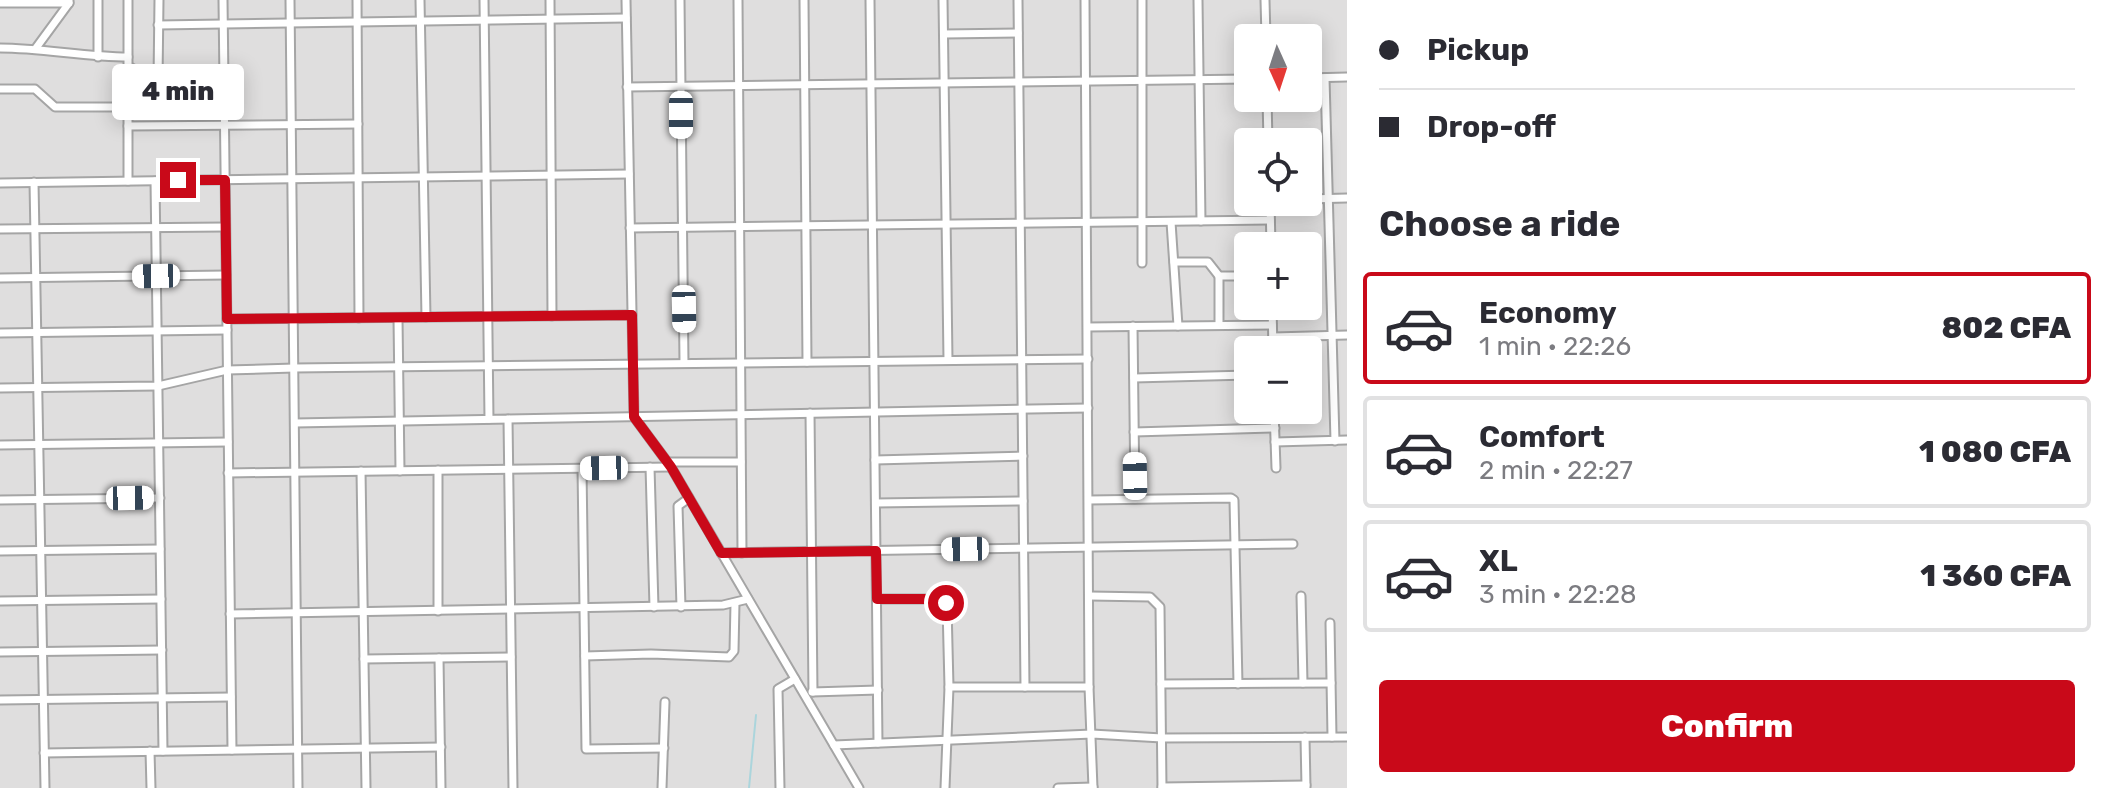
<!DOCTYPE html>
<html lang="en">
<head>
<meta charset="utf-8">
<style>
	:root { --surface:#fff; --page:#f2f2f3; --text:#2b2b33; --muted:#7c7c81; --line:#e1e1e2; --accent:#c90919 }
	body { margin:0; font-family:Rubik,sans-serif; background:var(--page); color:var(--text); height:100vh; display:flex; flex-direction:column; font-size:30px; white-space:nowrap }
	* { box-sizing:border-box; margin:0 }
	p { font-size:26px; color:var(--muted) }
	.icon { flex:none; width:44px; height:44px; fill:none; stroke:currentColor; stroke-width:2; stroke-linecap:round; stroke-linejoin:round }
	.map { position:relative; flex:1; overflow:hidden }
	.drawer { display:flex; flex-direction:column; background:var(--surface); width:760px }
	.drawer>* { flex:none }
	.hud { display:grid; align-content:center; height:176px; padding:0 32px; background:var(--surface) }
	.needle { width:52px; rotate:177deg }
	.fabs { position:absolute; left:1234px; top:24px; display:grid; gap:16px }
	.fabs a { display:grid; place-items:center; width:88px; height:88px; border-radius:8px; background:var(--surface); box-shadow:0 4px 20px #0003; font-size:40px }
	.end { position:absolute; width:36px; height:36px; margin:-18px; border:10px solid #c90919; background:#fff; box-shadow:0 0 0 4px #fff }
	.from { border-radius:50% }
	.bubble { position:absolute; height:56px; border-radius:8px; background:var(--surface); box-shadow:0 4px 20px #0003; font-size:26px; font-weight:800; line-height:56px; text-align:center }
	.car { position:absolute; width:24px; height:48px; margin:-24px -12px; border-radius:10px; box-shadow:0 0 6px 2px #0007; background:linear-gradient(#fff 24%,#345 0 40%,#fff 0 76%,#345 0 86%,#fff 0) }
	.hud b { display:flex; align-items:center; gap:28px; height:76px; font-size:30px }
	.hud b+b { border-top:2px solid var(--line) }
	.hud i { width:20px; height:20px; background:var(--text) }
	ul { padding:0; list-style:none }
	li { display:flex; align-items:center; gap:24px; height:112px; margin:0 16px 12px; padding:0 16px; border:4px solid var(--line); border-radius:8px }
	li div { flex:1 }
	li b { display:block; font-size:30px }
	li em { font-style:normal; font-weight:800 }
	li.current { border-color:var(--accent) }
	li>.icon { width:72px; height:72px; stroke-width:1.5 }
	h2 { padding:0 32px; font-size:36px; line-height:96px }
	.button { display:flex; gap:16px; margin-top:auto; padding:16px 32px }
	.button a { flex:1; height:92px; border-radius:8px; background:var(--accent); color:#fff; font-size:32px; font-weight:800; line-height:92px; text-align:center }
	main { display:flex; flex:1; min-height:0 }
	.map>svg:first-child { display:block }
</style>
</head>
<body>
<main>
<div class="map">
<svg width="1347" height="788" viewBox="0 0 1347 788">
	<rect width="100%" height="100%" fill="#f1ede8"/>
	<path fill="#dfdede" fill-rule="evenodd" d="M0 0H1347V788H0ZM1248 38H1308V98H1248ZM1248 142H1308V202H1248ZM1248 246H1308V306H1248ZM1248 350H1308V410H1248Z"/>
	<g fill="none" stroke-linecap="round" stroke-linejoin="round">
		<polyline stroke="#abd5dc" stroke-width="2" points="749,788 756,715"/>
		<g stroke="#a5a5a5" stroke-width="11">
			<g id="street">
				<polyline points="98,0 98,57"/>
				<polyline points="128,0 128,181"/>
				<polyline points="223,0 232,750"/>
				<polyline points="290,0 298,788"/>
				<polyline points="357,0 359,318"/>
				<polyline points="420,0 426,317"/>
				<polyline points="484,0 489,419"/>
				<polyline points="550,0 552,316"/>
				<polyline points="626,0 634,417 671,467 859,788"/>
				<polyline points="680,0 684,363"/>
				<polyline points="738,0 742,553"/>
				<polyline points="804,0 807,362"/>
				<polyline points="870,0 878,743"/>
				<polyline points="943,0 948,360"/>
				<polyline points="1018,0 1025,687"/>
				<polyline points="1085,0 1089,687 1093,788"/>
				<polyline points="1198,0 1201,221"/>
				<polyline points="1265,0 1266,38"/>
				<polyline points="0,3 69,3 69,0"/>
				<polyline points="158,25 626,18"/>
				<polyline points="944,34 1018,33"/>
				<path d="M0 48C43 48 85 57 128 57"/>
				<polyline points="36,48 69,3"/>
				<polyline points="128,66 167,87 224,86"/>
				<polyline points="1308,78 1347,77"/>
				<polyline points="1325,78 1335,441"/>
				<polyline points="158,81 159,0"/>
				<polyline points="627,87 1248,79"/>
				<polyline points="0,89 35,89 55,107 128,107"/>
				<polyline points="1267,98 1268,142"/>
				<polyline points="128,126 358,124"/>
				<polyline points="155,181 163,751"/>
				<polyline points="34,182 45,788"/>
				<polyline points="0,183 629,174"/>
				<polyline points="1308,199 1347,198"/>
				<polyline points="1270,202 1271,246"/>
				<polyline points="1171,222 1178,326"/>
				<polyline points="630,228 1270,220"/>
				<polyline points="0,229 225,227"/>
				<polyline points="1174,262 1208,262 1219,276 1248,276"/>
				<polyline points="1142,263 1142,0"/>
				<polyline points="0,278 226,275"/>
				<polyline points="1272,306 1273,350"/>
				<polyline points="398,318 400,471"/>
				<polyline points="227,319 632,315"/>
				<polyline points="1219,325 1219,276"/>
				<polyline points="1133,326 1135,499"/>
				<polyline points="1088,327 1272,325"/>
				<polyline points="0,333 227,330"/>
				<polyline points="1273,337 1347,335"/>
				<polyline points="1134,378 1248,375"/>
				<polyline points="0,388 158,386 227,370 294,368 1088,359"/>
				<polyline points="1274,410 1276,468"/>
				<polyline points="810,413 813,692"/>
				<polyline points="508,419 513,788"/>
				<polyline points="295,423 1088,408"/>
				<polyline points="1134,432 1275,428"/>
				<polyline points="1275,442 1347,440"/>
				<polyline points="0,445 228,442"/>
				<polyline points="875,460 1023,456"/>
				<polyline points="667,462 741,462"/>
				<polyline points="650,467 654,607"/>
				<polyline points="582,468 586,749 664,748"/>
				<polyline points="361,471 366,788"/>
				<polyline points="228,473 671,467"/>
				<polyline points="0,500 160,498"/>
				<polyline points="1089,500 1231,498 1234,500 1238,684"/>
				<polyline points="876,503 1023,501"/>
				<polyline points="0,551 160,549"/>
				<polyline points="721,553 1293,544"/>
				<polyline points="1090,596 1150,597 1160,607 1162,788"/>
				<polyline points="1301,596 1303,683"/>
				<polyline points="877,599 938,599 947,606 949,687 945,788"/>
				<polyline points="0,601 161,599"/>
				<polyline points="681,607 678,506 689,498"/>
				<polyline points="438,611 438,470"/>
				<polyline points="230,614 723,605 748,599"/>
				<polyline points="1330,623 1332,737"/>
				<polyline points="0,652 162,650"/>
				<polyline points="585,656 651,654 729,657 734,651 735,603"/>
				<polyline points="439,658 441,788"/>
				<polyline points="364,659 511,657"/>
				<polyline points="1161,684 1331,683"/>
				<polyline points="949,687 1089,687"/>
				<polyline points="812,692 878,690"/>
				<polyline points="0,700 231,697"/>
				<polyline points="1305,737 1306,787"/>
				<polyline points="834,745 1092,734 1162,738 1347,737"/>
				<polyline points="150,751 151,788"/>
				<polyline points="44,753 441,747"/>
				<polyline points="1162,787 1306,785"/>
				<polyline points="662,788 665,702"/>
				<polyline points="780,788 778,689 795,679"/>
				<polyline points="1058,788 1093,787"/>
			</g>
		</g>
		<use href="#street" stroke="#fff" stroke-width="7"/>
	</g>
	<g fill="none" stroke-linecap="round" stroke-linejoin="round">
		<polyline stroke="#c90919" stroke-width="10" points="178,180 225,180 227,319 632,315 634,417 671,467 721,553 876,551 877,599 938,599 946,603"/>
	</g>
</svg>
<div class="fabs">
<a><svg class="needle" viewBox="-14 -14 28 28"><path d="M0-13l5 13h-10z" fill="#e53935"/><path d="M0 13l5-13h-10z" fill="#7c7c81"/></svg></a>
<a><svg class="icon" aria-label="locate" viewBox="0 0 24 24"><circle cx="12" cy="12" r="6"/><path d="M12 2v4M12 18v4M2 12h4M18 12h4"/></svg></a>
<a>+</a>
<a>−</a>
</div>
<i class="end from" style="left:946px;top:603px"></i>
<i class="end" style="left:178px;top:180px"></i>
<div class="bubble" style="left:112px;top:64px;width:132px">4 min</div>
<i class="car" style="left:681px;top:115px;rotate:180deg"></i>
<i class="car" style="left:156px;top:276px;rotate:269deg"></i>
<i class="car" style="left:684px;top:309px;rotate:179deg"></i>
<i class="car" style="left:604px;top:468px;rotate:269deg"></i>
<i class="car" style="left:1135px;top:476px;rotate:359deg"></i>
<i class="car" style="left:130px;top:498px;rotate:89deg"></i>
<i class="car" style="left:965px;top:549px;rotate:269deg"></i>
</div>
<section class="drawer">
<div class="hud">
<b><i class="from"></i>Pickup</b>
<b><i></i>Drop-off</b>
</div>
<h2>Choose a ride</h2>
<ul>
<li class="current"><svg class="icon" aria-label="car" viewBox="0 0 24 24"><path d="M5 17H2v-5l4-1 3-4h7l3 4 3 1v5h-3M9 17h6M6 11h13"/><circle cx="7" cy="17" r="2"/><circle cx="17" cy="17" r="2"/></svg><div><b>Economy</b><p>1 min · 22:26</p></div><em>802 CFA</em></li>
<li><svg class="icon" aria-label="car" viewBox="0 0 24 24"><path d="M5 17H2v-5l4-1 3-4h7l3 4 3 1v5h-3M9 17h6M6 11h13"/><circle cx="7" cy="17" r="2"/><circle cx="17" cy="17" r="2"/></svg><div><b>Comfort</b><p>2 min · 22:27</p></div><em>1 080 CFA</em></li>
<li><svg class="icon" aria-label="car" viewBox="0 0 24 24"><path d="M5 17H2v-5l4-1 3-4h7l3 4 3 1v5h-3M9 17h6M6 11h13"/><circle cx="7" cy="17" r="2"/><circle cx="17" cy="17" r="2"/></svg><div><b>XL</b><p>3 min · 22:28</p></div><em>1 360 CFA</em></li>
</ul>
<div class="button"><a>Confirm</a></div>
</section>
</main>
</body>
</html>
